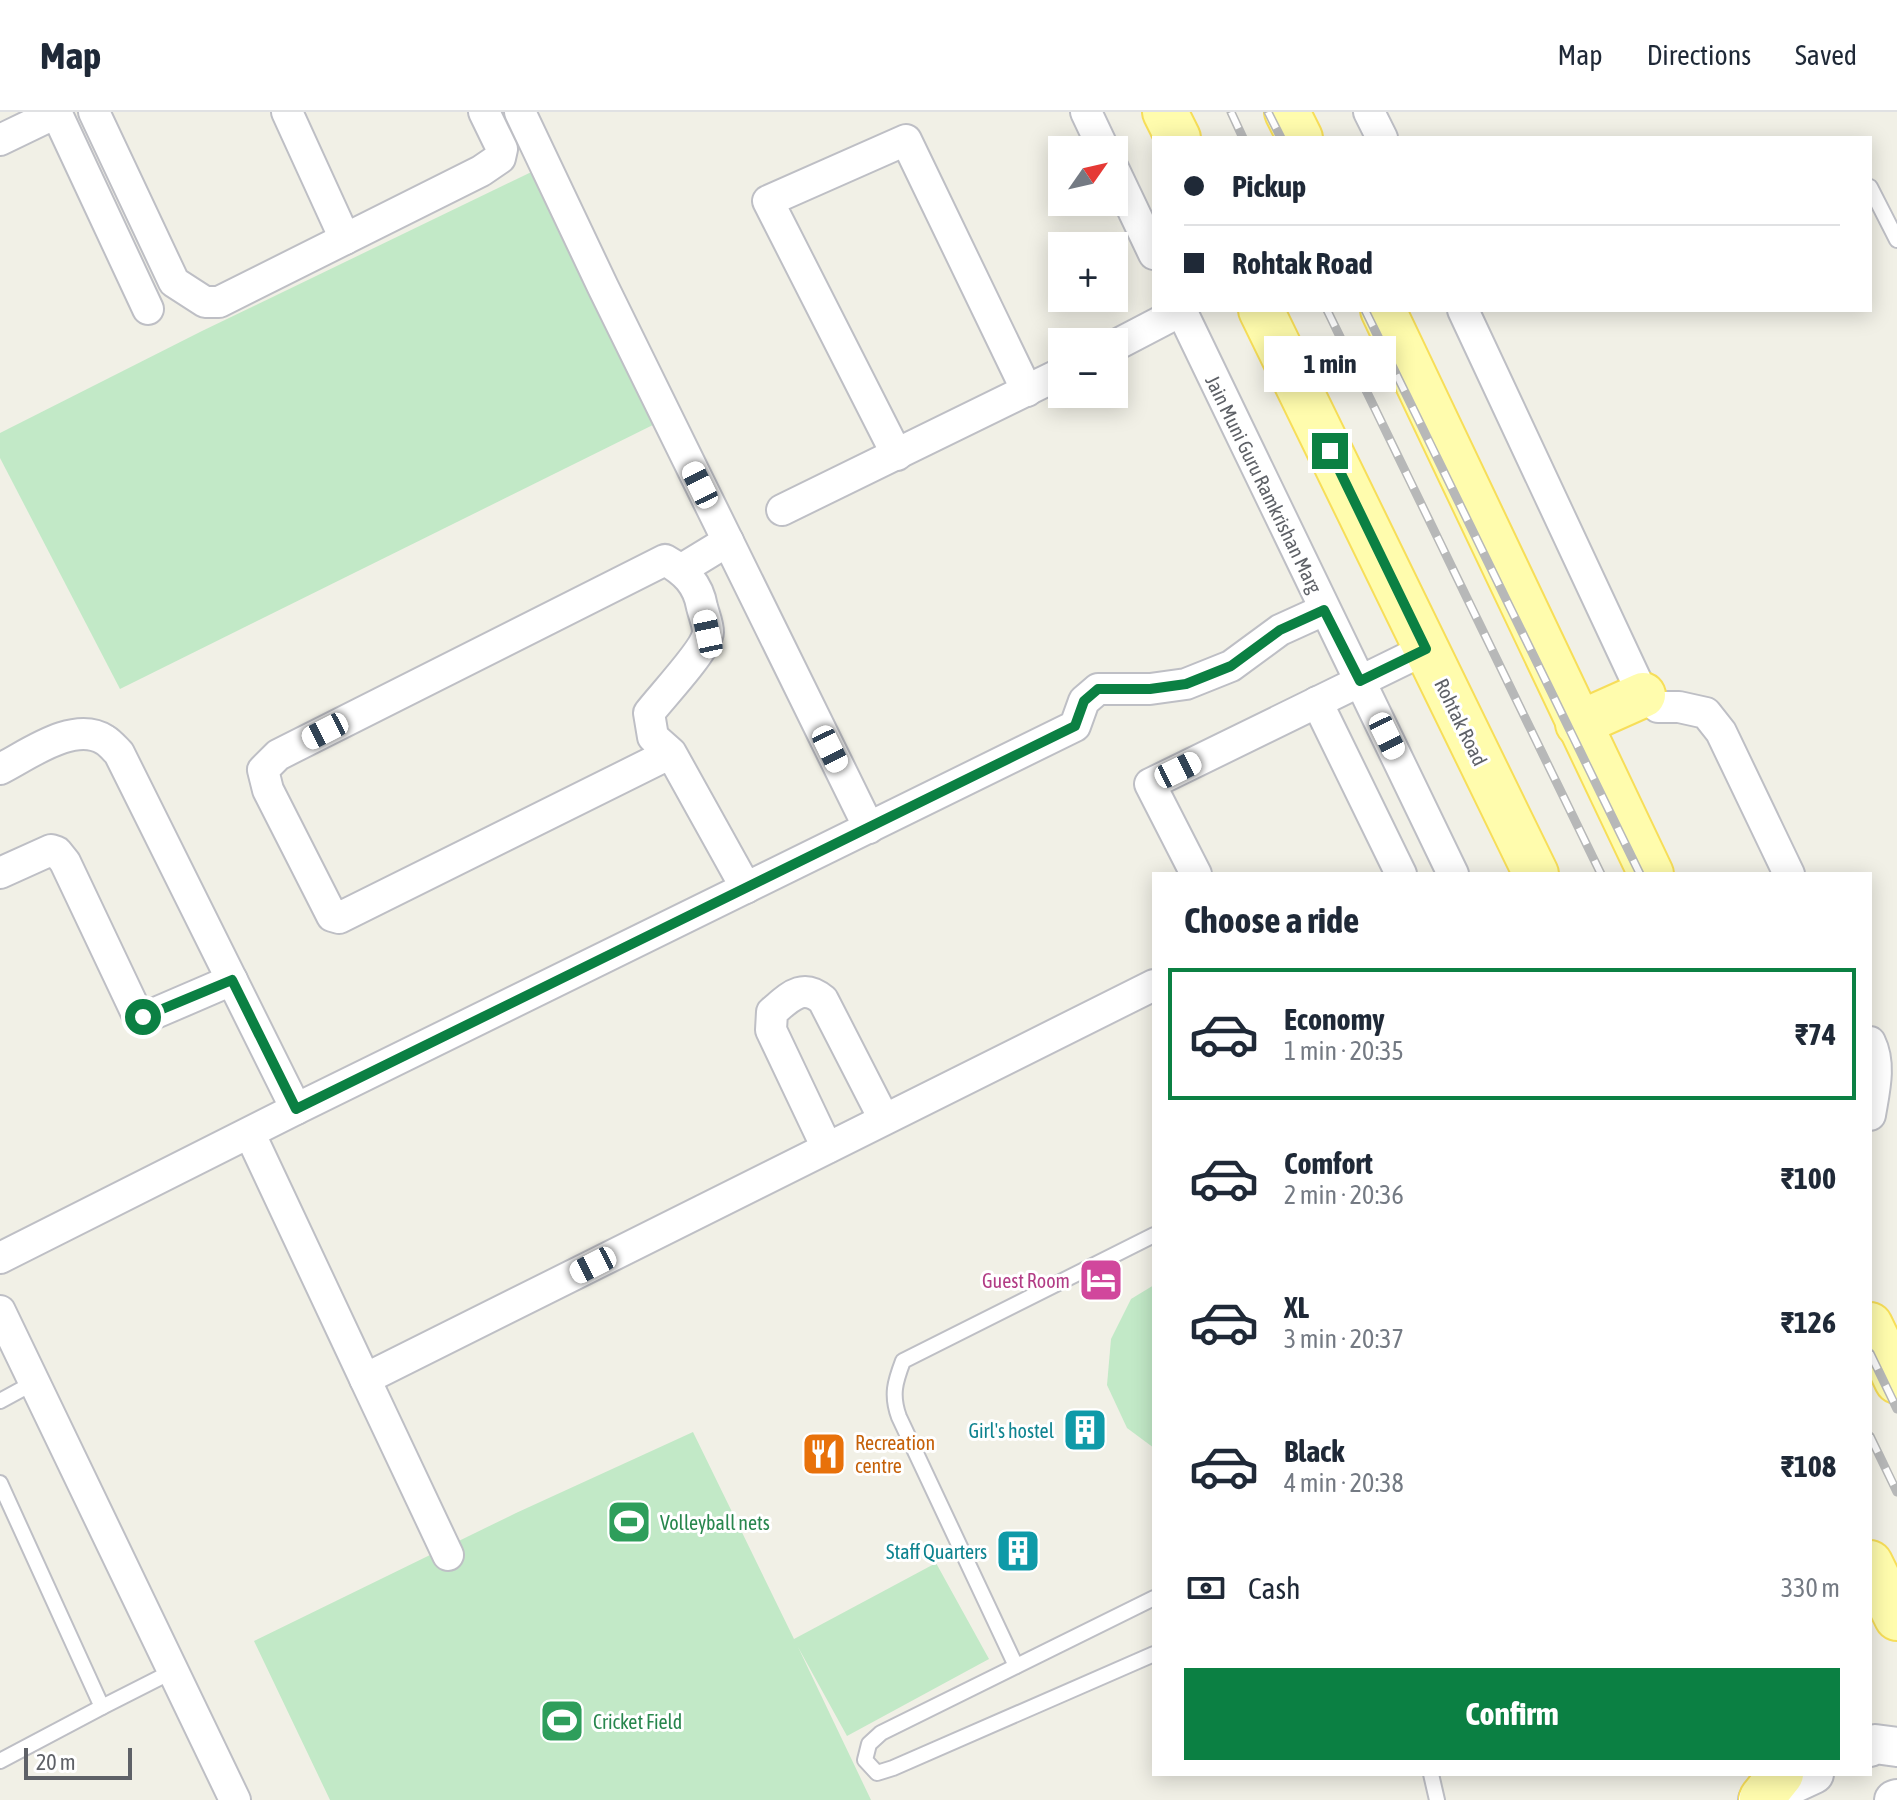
<!DOCTYPE html>
<html lang="en">
<head>
<meta charset="utf-8">
<style>
	:root { --surface:#fff; --page:#f6f6f7; --text:#1f2937; --muted:#747a83; --line:#e0e1e3; --accent:#0b8043 }
	body { margin:0; font-family:"Asap Condensed",sans-serif; background:var(--page); color:var(--text); height:100vh; display:flex; flex-direction:column; font-size:30px; white-space:nowrap }
	* { box-sizing:border-box; margin:0 }
	p { font-size:26px; color:var(--muted) }
	.icon { flex:none; width:44px; height:44px; fill:none; stroke:currentColor; stroke-width:2; stroke-linecap:round; stroke-linejoin:round }
	.map { position:relative; flex:1; overflow:hidden }
	.side { position:absolute; left:1152px; top:760px; width:720px; height:904px; display:flex; flex-direction:column; background:var(--surface); border-radius:0px; box-shadow:0 4px 20px #0003 }
	.side>* { flex:none }
	.banner { position:absolute; left:1152px; top:24px; width:720px; height:176px; border-radius:0px; box-shadow:0 4px 20px #0003; display:grid; align-content:center; height:176px; padding:0 32px; background:var(--surface) }
	.needle { width:52px; rotate:56deg }
	.fabs { position:absolute; left:1048px; top:24px; display:grid; gap:16px }
	.fabs a { display:grid; place-items:center; width:80px; height:80px; border-radius:0px; background:var(--surface); box-shadow:0 4px 20px #0003; font-size:40px }
	.scale { position:absolute; left:24px; bottom:20px; width:108px; box-sizing:border-box; padding-left:8px; border:4px solid #5e6167; border-top:0; font-size:22px; line-height:28px; white-space:nowrap; color:#5e6167; -webkit-text-stroke:6px #fff; paint-order:stroke }
	.end { position:absolute; width:36px; height:36px; margin:-18px; border:10px solid #0b8043; background:#fff; box-shadow:0 0 0 4px #fff }
	.from { border-radius:50% }
	.bubble { position:absolute; height:56px; border-radius:0px; background:var(--surface); box-shadow:0 4px 20px #0003; font-size:26px; font-weight:700; line-height:56px; text-align:center }
	.car { position:absolute; width:24px; height:48px; margin:-24px -12px; border-radius:10px; box-shadow:0 0 6px 2px #0007; background:linear-gradient(#fff 24%,#345 0 40%,#fff 0 76%,#345 0 86%,#fff 0) }
	.banner b { display:flex; align-items:center; gap:28px; height:76px; font-size:30px }
	.banner b+b { border-top:2px solid var(--line) }
	.banner i { width:20px; height:20px; background:var(--text) }
	ul { padding:0; list-style:none }
	li { display:flex; align-items:center; gap:24px; height:132px; margin:0 16px 12px; padding:0 16px; border:4px solid transparent; border-radius:0px }
	li div { flex:1 }
	li b { display:block; font-size:30px }
	li em { font-style:normal; font-weight:700 }
	li.active { border-color:var(--accent) }
	li>.icon { width:72px; height:72px; stroke-width:1.5 }
	h2 { padding:0 32px; font-size:36px; line-height:96px }
	.pay { display:flex; align-items:center; gap:20px; height:88px; padding:0 32px; font-size:30px }
	.pay p { margin-inline-start:auto }
	.button { display:flex; gap:16px; margin-top:auto; padding:16px 32px }
	.button a { flex:1; height:92px; border-radius:0px; background:var(--accent); color:#fff; font-size:32px; font-weight:700; line-height:92px; text-align:center }
	header { display:flex; align-items:center; gap:48px; box-sizing:border-box; height:112px; padding:0 40px; background:var(--surface); border-bottom:2px solid var(--line) }
	header strong { font-size:38px }
	nav { display:flex; gap:44px; margin-inline-start:auto; font-size:28px }
	.map>svg:first-child { display:block }
</style>
</head>
<body>
<header>
<strong>Map</strong>
<nav><a>Map</a><a>Directions</a><a>Saved</a></nav>
</header>
<div class="map">
<svg width="1897" height="1688" viewBox="0 0 1897 1688">
	<rect width="100%" height="100%" fill="#f1f0e6"/>
	<g fill="#c2e9c7">
		<polygon points="546,53 667,306 120,577 0,346 0,321 202,219"/>
		<polygon points="1154,1173 1154,1336 1127,1316 1107,1273 1111,1227 1131,1187"/>
		<polygon points="693,1320 794,1527 936,1451 989,1547 847,1624 798,1535 871,1688 330,1688 254,1529 516,1401"/>
	</g>
	<g fill="none" stroke-linecap="round" stroke-linejoin="round">
		<g stroke="#bebfc5" stroke-width="18">
			<g id="service">
				<polyline points="1870,75 1897,128"/>
				<polyline points="0,1289 35,1270"/>
				<polyline points="0,1371 102,1595 0,1649"/>
				<polyline points="1154,1486 881,1621 869,1632 865,1648 877,1661 893,1656 1154,1542"/>
				<path d="M1016 1554 899 1305C891 1283 895 1270 903 1249L1154 1123"/>
				<polyline points="102,1595 173,1559"/>
				<polyline points="1431,1662 1437,1688"/>
			</g>
		</g>
		<g stroke="#bebfc5" stroke-width="34">
			<g id="minor">
				<polyline points="56,0 148,197"/>
				<polyline points="94,0 174,170 205,190 219,190 481,59 500,46 502,37 484,0"/>
				<polyline points="287,0 345,127"/>
				<polyline points="520,0 603,175 869,716"/>
				<polyline points="1086,0 1104,38"/>
				<polyline points="1369,0 1382,26"/>
				<polyline points="0,28 56,1"/>
				<polyline points="1114,58 1154,142"/>
				<polyline points="1181,198 1453,762"/>
				<polyline points="1463,198 1643,583 1658,595 1679,595 1706,601 1721,620 1789,762"/>
				<polyline points="1114,234 1181,199"/>
				<polyline points="897,343 768,89 906,28 1027,279"/>
				<polyline points="782,398 1062,261"/>
				<polyline points="682,457 728,429"/>
				<polyline points="1317,590 1401,762"/>
				<path d="M671 641 339 806 332 804 268 678 263 658 278 643 665 448C685 459 698 472 702 495 704 503 708 512 708 520 707 537 661 585 649 601L653 625 671 641 746 776"/>
				<path d="M0 657C28 643 74 608 105 628 110 631 115 637 119 641L296 997"/>
				<polyline points="0,761 51,738 57,740 65,750 137,902 143,905 153,902 232,868"/>
				<polyline points="1196,762 1150,672 1426,537"/>
				<path d="M1870 930C1881 952 1874 979 1870 1003"/>
				<polyline points="250,1022 365,1267 1154,873"/>
				<path d="M827 1036 771 918 772 900C789 886 802 870 823 888L884 1007"/>
				<polyline points="0,1146 296,997 1075,614 1084,589 1098,577 1150,577 1186,572 1231,554 1280,518 1324,498"/>
				<polyline points="0,1199 235,1688"/>
				<polyline points="365,1267 448,1443"/>
			</g>
		</g>
		<g stroke="#bebfc5" stroke-width="42">
			<g id="tertiary">
				<polyline points="1870,1635 1875,1632 1897,1635"/>
				<polyline points="1758,1688 1814,1662"/>
				<polyline points="1894,1688 1897,1687"/>
			</g>
		</g>
		<g stroke="#f7de59" stroke-width="48">
			<g id="primary">
				<polyline points="1165,0 1178,26"/>
				<polyline points="1287,0 1300,26"/>
				<polyline points="1261,198 1536,762"/>
				<polyline points="1383,198 1651,762"/>
				<polyline points="1578,612 1643,583"/>
				<polyline points="1870,1213 1897,1269"/>
				<polyline points="1870,1451 1897,1506"/>
				<polyline points="1762,1686 1781,1662"/>
			</g>
		</g>
		<use href="#service" stroke="#fff" stroke-width="14"/>
		<use href="#minor" stroke="#fff" stroke-width="30"/>
		<use href="#tertiary" stroke="#fff" stroke-width="38"/>
		<use href="#primary" stroke="#fffcad" stroke-width="44"/>
		<g stroke="#b7b8b8" stroke-width="9">
			<g id="rail">
				<polyline points="1231,0 1243,26"/>
				<polyline points="1268,0 1281,26"/>
				<polyline points="1327,198 1601,762"/>
				<polyline points="1365,198 1640,762"/>
				<polyline points="1870,1241 1897,1297"/>
				<polyline points="1870,1324 1897,1380"/>
			</g>
		</g>
		<use href="#rail" stroke="#fff" stroke-width="6" stroke-dasharray="18" stroke-linecap="butt"/>
	</g>
	<g fill="none" stroke-linecap="round" stroke-linejoin="round">
		<polyline stroke="#0b8043" stroke-width="10" points="143,905 232,868 296,997 1075,614 1084,589 1098,577 1150,577 1186,572 1231,554 1280,518 1324,498 1360,569 1426,537 1330,339"/>
	</g>
	<defs>
		<g id="hotel-square" transform="scale(2.3)"><rect x="-9" y="-9" width="18" height="18" rx="4" fill="#d1479c" stroke="#fff"/><path d="M-6-4.5h1.5V1H6V5H4.5V3h-9V5H-6ZM-4 0a1.8 1.8 0 1 1 3.6 0ZM.5 0V-2.5h3Q6-2.5 6 0Z" fill="#fff"/></g>
		<g id="building-square" transform="scale(2.3)"><rect x="-9" y="-9" width="18" height="18" rx="4" fill="#0f9aa8" stroke="#fff"/><path d="M-4-6H4V6H1V3H-1V6H-4ZM-2.5-4.3h1.7v1.8h-1.7ZM.8-4.3h1.7v1.8H.8ZM-2.5-1h1.7V.8h-1.7ZM.8-1h1.7V.8H.8Z" fill="#fff"/></g>
		<g id="restaurant-square" transform="scale(2.3)"><rect x="-9" y="-9" width="18" height="18" rx="4" fill="#e8710a" stroke="#fff"/><path d="M-5-6h1v4h1v-4h1v4h1v-4h1v5L-1.5 .5V6h-2V.5L-5-1ZM5-6V6H3V1.5H1.5Q1.5-4 5-6Z" fill="#fff"/></g>
		<g id="stadium-square" transform="scale(2.3)"><rect x="-9" y="-9" width="18" height="18" rx="4" fill="#2e9e5b" stroke="#fff"/><path d="M0-5a6.5 5 0 1 0 0 10a6.5 5 0 1 0 0-10ZM-3.5-1.8h7v3.6h-7Z" fill="#fff"/></g>
	</defs>
	<g fill-rule="evenodd">
		<use href="#hotel-square" x="1101" y="1168"/>
		<use href="#building-square" x="1085" y="1318"/>
		<use href="#restaurant-square" x="824" y="1342"/>
		<use href="#stadium-square" x="629" y="1410"/>
		<use href="#building-square" x="1018" y="1439"/>
		<use href="#stadium-square" x="562" y="1609"/>
	</g>
	<g text-anchor="middle" dominant-baseline="central" stroke-width="6" stroke-linejoin="round" paint-order="stroke">
		<g font-size="20" fill="#5e6167" stroke="#fff">
			<text transform="translate(1264 372) rotate(64)">Jain Muni Guru Ramkrishan Marg</text>
			<text transform="translate(1461 610) rotate(64)">Rohtak Road</text>
		</g>
		<g font-size="20" fill="#b23c85" stroke="#fff" text-anchor="end">
			<text x="1070" y="1168">Guest Room</text>
		</g>
		<g font-size="20" fill="#0d838f" stroke="#fff" text-anchor="end">
			<text x="1054" y="1318">Girl's hostel</text>
			<text x="987" y="1439">Staff Quarters</text>
		</g>
		<g font-size="20" fill="#c56008" stroke="#fff" text-anchor="start">
			<text x="855" y="1330">Recreation<tspan x="855" dy="23">centre</tspan></text>
		</g>
		<g font-size="20" fill="#27864d" stroke="#fff" text-anchor="start">
			<text x="660" y="1410">Volleyball nets</text>
			<text x="593" y="1609">Cricket Field</text>
		</g>
	</g>
</svg>
<div class="fabs">
<a><svg class="needle" viewBox="-14 -14 28 28"><path d="M0-13l5 13h-10z" fill="#e53935"/><path d="M0 13l5-13h-10z" fill="#747a83"/></svg></a>
<a>+</a>
<a>−</a>
</div>
<div class="scale">20 m</div>
<i class="end from" style="left:143px;top:905px"></i>
<i class="end" style="left:1330px;top:339px"></i>
<div class="bubble" style="left:1264px;top:224px;width:132px">1 min</div>
<i class="car" style="left:700px;top:373px;rotate:334deg"></i>
<i class="car" style="left:708px;top:522px;rotate:348deg"></i>
<i class="car" style="left:325px;top:619px;rotate:243deg"></i>
<i class="car" style="left:1387px;top:624px;rotate:154deg"></i>
<i class="car" style="left:830px;top:637px;rotate:154deg"></i>
<i class="car" style="left:1178px;top:658px;rotate:64deg"></i>
<i class="car" style="left:593px;top:1153px;rotate:243deg"></i>
<div class="banner">
<b><i class="from"></i>Pickup</b>
<b><i></i>Rohtak Road</b>
</div>
<section class="side">
<h2>Choose a ride</h2>
<ul>
<li class="active"><svg class="icon" aria-label="car" viewBox="0 0 24 24"><path d="M5 17H2v-5l4-1 3-4h7l3 4 3 1v5h-3M9 17h6M6 11h13"/><circle cx="7" cy="17" r="2"/><circle cx="17" cy="17" r="2"/></svg><div><b>Economy</b><p>1 min · 20:35</p></div><em>₹74</em></li>
<li><svg class="icon" aria-label="car" viewBox="0 0 24 24"><path d="M5 17H2v-5l4-1 3-4h7l3 4 3 1v5h-3M9 17h6M6 11h13"/><circle cx="7" cy="17" r="2"/><circle cx="17" cy="17" r="2"/></svg><div><b>Comfort</b><p>2 min · 20:36</p></div><em>₹100</em></li>
<li><svg class="icon" aria-label="car" viewBox="0 0 24 24"><path d="M5 17H2v-5l4-1 3-4h7l3 4 3 1v5h-3M9 17h6M6 11h13"/><circle cx="7" cy="17" r="2"/><circle cx="17" cy="17" r="2"/></svg><div><b>XL</b><p>3 min · 20:37</p></div><em>₹126</em></li>
<li><svg class="icon" aria-label="car" viewBox="0 0 24 24"><path d="M5 17H2v-5l4-1 3-4h7l3 4 3 1v5h-3M9 17h6M6 11h13"/><circle cx="7" cy="17" r="2"/><circle cx="17" cy="17" r="2"/></svg><div><b>Black</b><p>4 min · 20:38</p></div><em>₹108</em></li>
</ul>
<div class="pay"><svg class="icon" aria-label="cash" viewBox="0 0 24 24"><path d="M3 7h18v10H3z"/><circle cx="12" cy="12" r="2"/></svg>Cash<p>330 m</p></div>
<div class="button"><a>Confirm</a></div>
</section>
</div>
</body>
</html>
